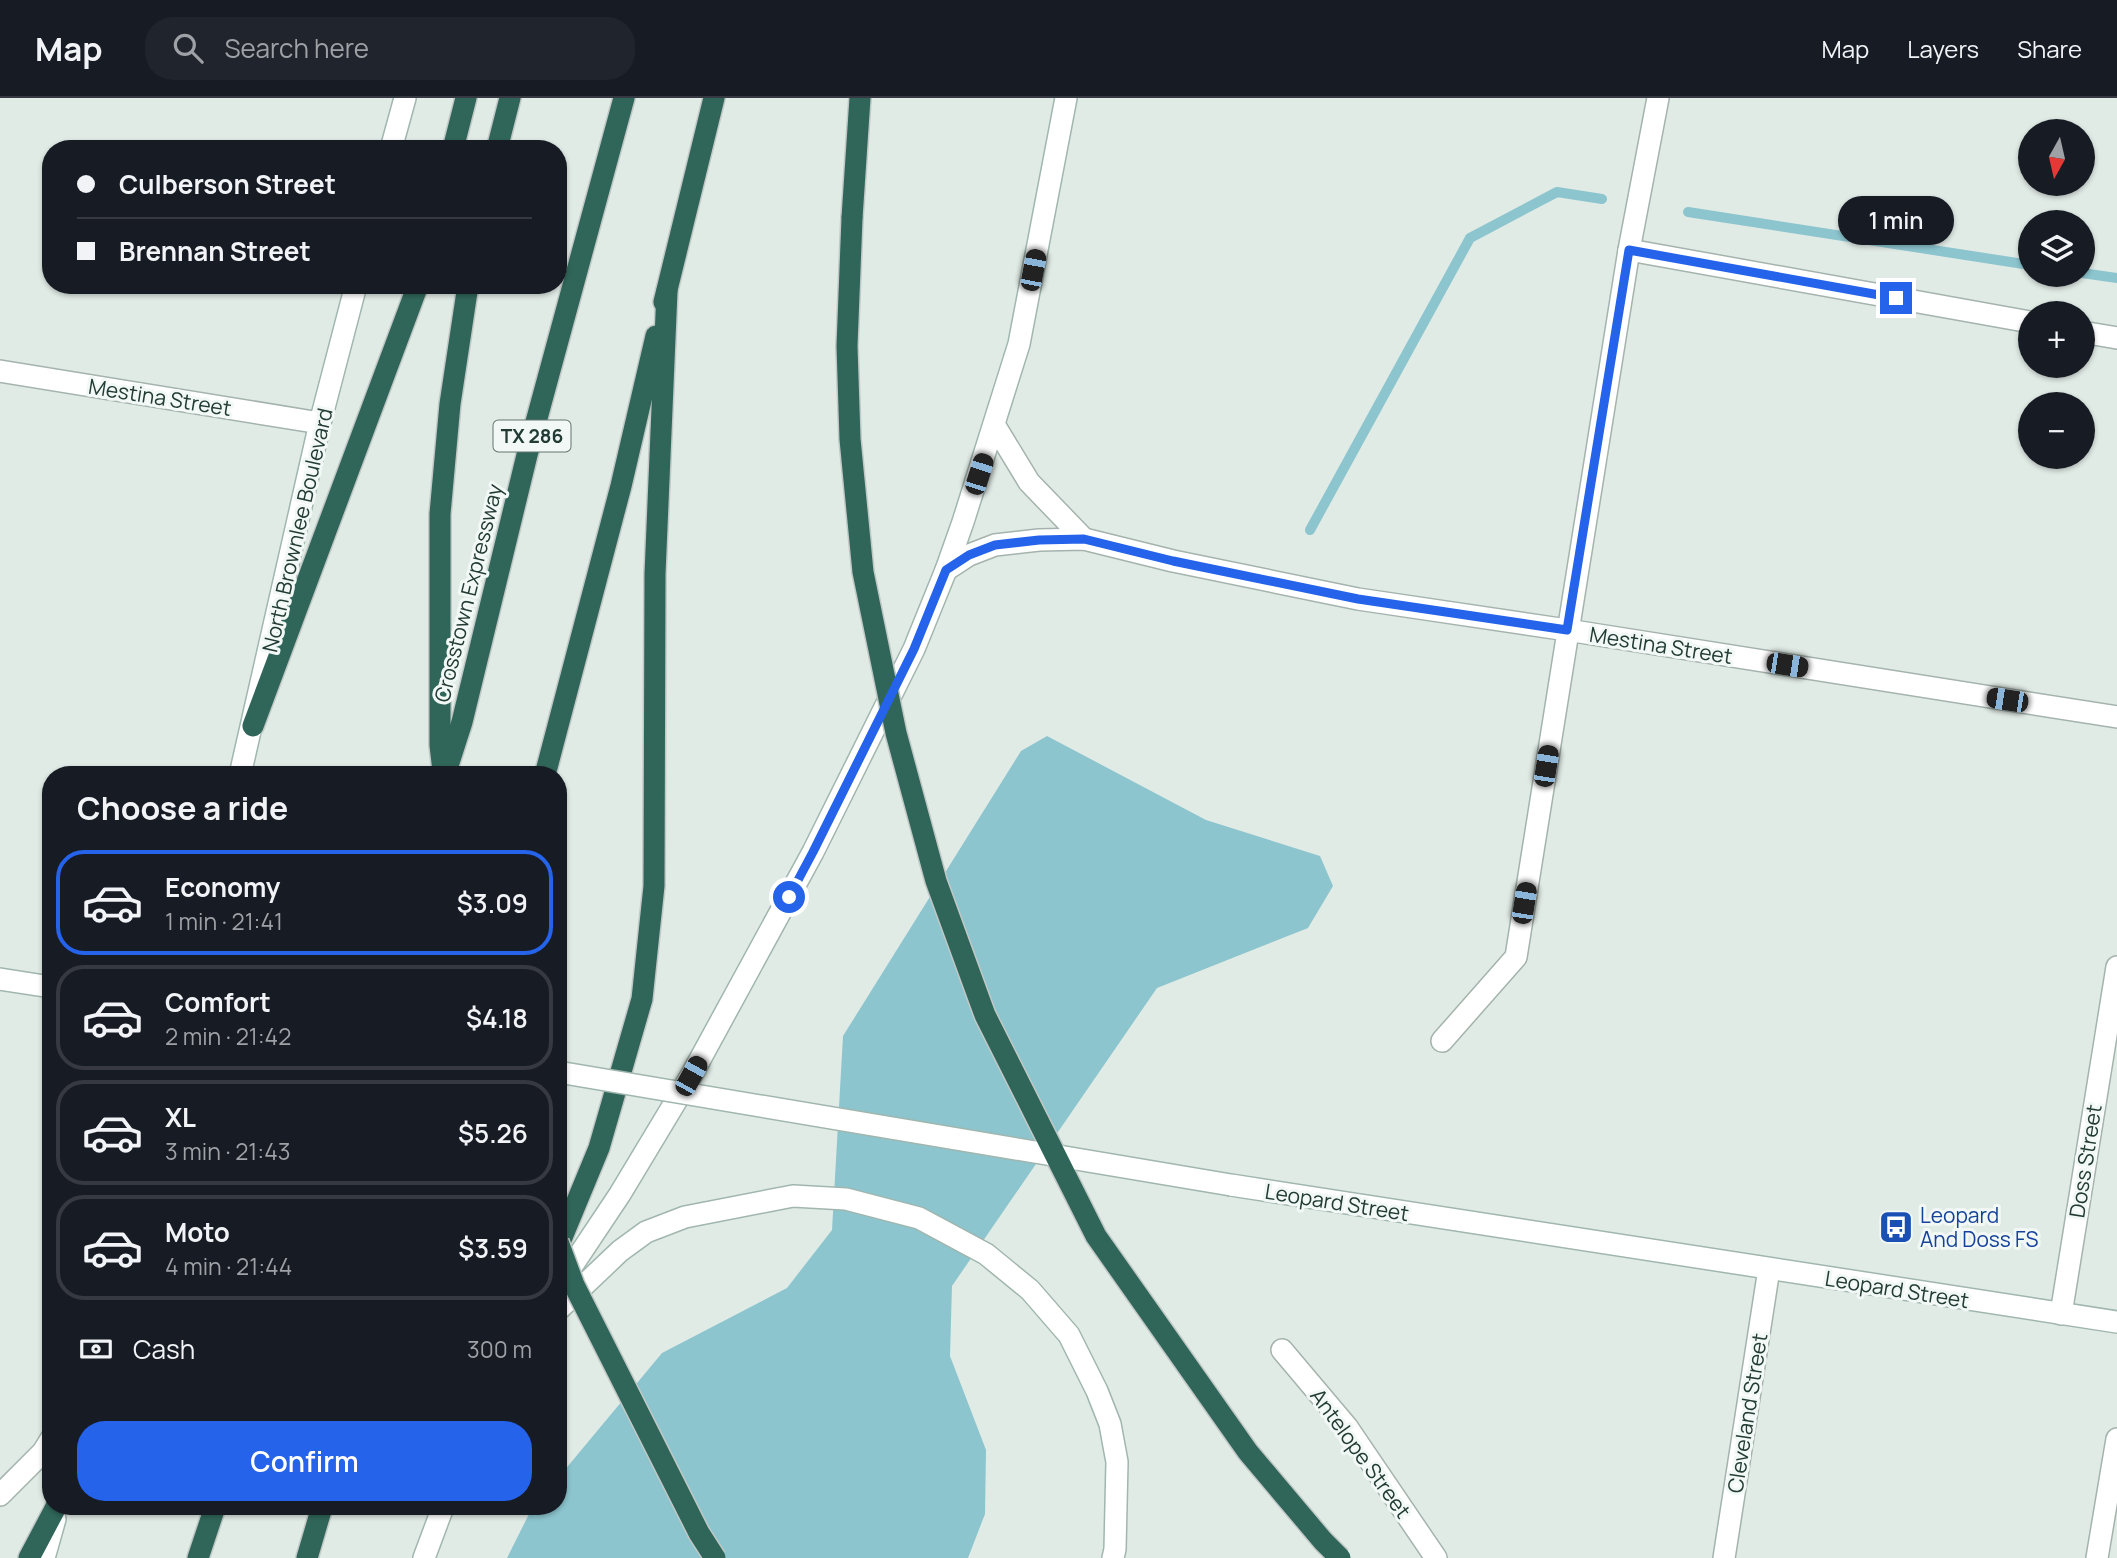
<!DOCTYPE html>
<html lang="en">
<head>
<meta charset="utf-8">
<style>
	:root { --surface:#171b24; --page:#20242c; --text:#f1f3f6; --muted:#9ea1a6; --line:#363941; --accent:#2563eb }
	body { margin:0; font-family:Manrope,sans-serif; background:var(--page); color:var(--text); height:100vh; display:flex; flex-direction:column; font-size:26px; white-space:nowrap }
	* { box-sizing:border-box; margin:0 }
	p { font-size:23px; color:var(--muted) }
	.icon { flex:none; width:38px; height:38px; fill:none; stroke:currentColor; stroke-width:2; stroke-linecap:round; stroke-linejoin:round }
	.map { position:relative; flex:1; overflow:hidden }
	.drawer { position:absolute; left:42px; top:668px; width:525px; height:749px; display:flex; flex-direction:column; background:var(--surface); border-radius:28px; box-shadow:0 2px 5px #0004 }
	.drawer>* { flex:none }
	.top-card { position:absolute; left:42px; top:42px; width:525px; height:154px; border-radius:28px; box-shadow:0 2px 5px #0004; display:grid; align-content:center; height:154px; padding:0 35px; background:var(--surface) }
	.needle { width:46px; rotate:188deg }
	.buttons { position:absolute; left:2018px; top:21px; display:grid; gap:14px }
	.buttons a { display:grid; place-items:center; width:77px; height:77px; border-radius:50%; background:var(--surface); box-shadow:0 2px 5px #0004; font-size:35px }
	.end { position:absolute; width:32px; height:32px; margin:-16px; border:9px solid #2563eb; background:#fff; box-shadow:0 0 0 4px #fff }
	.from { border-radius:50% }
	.bubble { position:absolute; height:49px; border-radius:24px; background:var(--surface); box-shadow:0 2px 5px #0004; font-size:23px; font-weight:600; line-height:49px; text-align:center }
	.car { position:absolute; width:21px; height:42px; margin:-21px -10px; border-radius:9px; box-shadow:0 0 5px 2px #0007; background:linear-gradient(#222 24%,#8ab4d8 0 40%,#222 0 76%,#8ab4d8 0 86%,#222 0) }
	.top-card b { display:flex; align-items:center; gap:24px; height:66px; font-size:26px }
	.top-card b+b { border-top:2px solid var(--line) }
	.top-card i { width:18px; height:18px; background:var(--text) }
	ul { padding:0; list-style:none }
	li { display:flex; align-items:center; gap:21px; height:105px; margin:0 14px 10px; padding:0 21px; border:4px solid var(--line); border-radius:28px }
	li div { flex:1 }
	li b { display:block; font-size:26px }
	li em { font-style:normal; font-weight:600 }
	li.on { border-color:var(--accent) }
	li>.icon { width:63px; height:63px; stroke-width:1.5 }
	h2 { padding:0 35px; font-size:32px; line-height:84px }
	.pay { display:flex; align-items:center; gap:18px; height:77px; padding:0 35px; font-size:26px }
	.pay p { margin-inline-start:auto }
	.button { display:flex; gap:14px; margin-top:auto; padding:14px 35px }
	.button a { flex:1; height:80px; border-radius:28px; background:var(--accent); color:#fff; font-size:28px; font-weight:600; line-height:80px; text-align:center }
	header { display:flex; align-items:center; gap:42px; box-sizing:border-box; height:98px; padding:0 35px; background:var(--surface); border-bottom:2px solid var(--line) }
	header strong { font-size:33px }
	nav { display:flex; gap:38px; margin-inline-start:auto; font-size:24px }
	.search { width:490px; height:63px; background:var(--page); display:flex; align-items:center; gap:18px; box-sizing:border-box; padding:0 24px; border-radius:28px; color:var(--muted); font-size:26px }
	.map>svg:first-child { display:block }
</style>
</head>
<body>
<header>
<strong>Map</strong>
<div class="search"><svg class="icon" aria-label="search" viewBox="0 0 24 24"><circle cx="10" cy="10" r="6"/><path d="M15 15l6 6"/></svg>Search here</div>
<nav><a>Map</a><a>Layers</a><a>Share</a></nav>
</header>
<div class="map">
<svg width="2117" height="1460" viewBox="0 0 2117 1460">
	<rect width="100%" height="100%" fill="#e1ebe6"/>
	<polygon fill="#8cc5ce" points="1047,638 1206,722 1320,758 1333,788 1308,830 1157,890 952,1188 950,1258 986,1352 985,1416 968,1460 507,1460 529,1416 535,1409 558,1409 558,1380 662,1255 787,1190 832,1132 843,938 1021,653"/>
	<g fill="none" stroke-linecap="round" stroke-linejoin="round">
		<g stroke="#8cc5ce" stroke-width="10">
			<polyline points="1688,114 2030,167"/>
			<polyline points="2082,175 2117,180"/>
			<polyline points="1310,432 1470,140 1557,94 1602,101"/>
		</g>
		<g stroke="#a4b3ad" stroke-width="24">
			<g id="minor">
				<polyline points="1629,152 2030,224"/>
				<polyline points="2082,234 2117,240"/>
				<polyline points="0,273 320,325"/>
				<polyline points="995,328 1029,384 1084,441"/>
				<polyline points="946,472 969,457 995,447 1039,442 1084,441 1173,463 1358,501 1567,532 2117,619"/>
				<polyline points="1442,943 1516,859 1629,152 1658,0"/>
				<polyline points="2061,1216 2117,869"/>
				<polyline points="1282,1252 1347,1329 1436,1460"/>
				<polyline points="1724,1460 1769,1171"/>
				<polyline points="2097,1460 2117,1341"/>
			</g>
		</g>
		<g stroke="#a4b3ad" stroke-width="24">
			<polyline id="tertiary" points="0,1397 43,1354 51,1341"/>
		</g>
		<g stroke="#a0b6ae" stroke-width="24">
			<g id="secondary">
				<polyline points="391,51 405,0"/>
				<polyline points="240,677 320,325 356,187"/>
				<polyline points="0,881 51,889"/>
				<polyline points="1231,1087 2117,1224"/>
				<polyline points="558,1189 620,1096 691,978 813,754 914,551 946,472 963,424 1019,246 1066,0"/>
				<polyline points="558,1212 620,1153 646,1134 685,1119 793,1098 846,1101 919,1120 986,1156 1030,1192 1069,1237 1097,1293 1110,1326 1117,1364 1115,1451 1113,1460"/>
				<polyline points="44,1460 55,1421"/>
				<polyline points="424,1460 443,1409"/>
			</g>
		</g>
		<g stroke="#c1c8c6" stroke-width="24">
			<g id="motorway">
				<polyline points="453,51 466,0"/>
				<polyline points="497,51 510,0"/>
				<polyline points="852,120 860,0"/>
				<polyline points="664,204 714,0"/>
				<polyline points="253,628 418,187"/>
				<polyline points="443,673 440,647 440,416 450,306 468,187"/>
				<polyline points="445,677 462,624 527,357 624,0"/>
				<polyline points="545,677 621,388 656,238"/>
				<polyline points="558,1149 599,1050 642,901 654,788 655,476 667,193"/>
				<polyline points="29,1460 56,1409"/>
				<polyline points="198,1460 215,1409"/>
				<polyline points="307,1460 322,1409"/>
			</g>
		</g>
		<use href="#minor" stroke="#fff" stroke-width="21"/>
		<use href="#tertiary" stroke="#fff" stroke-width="21"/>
		<use href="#secondary" stroke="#fff" stroke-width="21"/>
		<use href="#motorway" stroke="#306659" stroke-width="21"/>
		<g stroke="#a0b6ae" stroke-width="24" stroke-linecap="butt">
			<polyline id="secondary-bridge" points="558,974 1231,1087"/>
		</g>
		<g stroke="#c1c8c6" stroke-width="24" stroke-linecap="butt">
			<g id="motorway-bridge">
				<polyline points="852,120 847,248 850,341 863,474 896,635 936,783 985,917 1096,1138 1248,1354 1323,1443 1340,1460"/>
				<polyline points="558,1144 574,1187 699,1435 715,1460"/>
			</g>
		</g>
		<use href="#secondary-bridge" stroke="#fff" stroke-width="21"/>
		<use href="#motorway-bridge" stroke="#306659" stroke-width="21"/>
	</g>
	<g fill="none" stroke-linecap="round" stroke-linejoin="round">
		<polyline stroke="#2563eb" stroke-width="9" points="789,799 813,754 914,551 946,472 969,457 995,447 1039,442 1084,441 1173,463 1358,501 1567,532 1629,152 1896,200"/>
	</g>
	<defs>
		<g id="bus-square" transform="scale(1.75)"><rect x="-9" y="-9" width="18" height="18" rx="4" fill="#1a4fb4" stroke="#f2f8f5"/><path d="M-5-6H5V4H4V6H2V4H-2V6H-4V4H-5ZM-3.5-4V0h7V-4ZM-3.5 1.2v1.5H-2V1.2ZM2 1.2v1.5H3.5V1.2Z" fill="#fff"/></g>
	</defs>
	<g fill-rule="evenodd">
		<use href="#bus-square" x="1896" y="1129"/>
	</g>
	<g text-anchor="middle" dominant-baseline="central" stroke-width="6" stroke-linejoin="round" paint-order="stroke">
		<rect fill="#f2f8f5" stroke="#60746e" stroke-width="2" x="493.5" y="322.5" width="77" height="31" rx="5"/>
		<g font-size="19" font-weight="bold" fill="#223b34">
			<text x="532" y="338">TX 286</text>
		</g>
		<g font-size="21" fill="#223b34" stroke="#f2f8f5">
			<text transform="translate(160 299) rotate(9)">Mestina Street</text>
			<text transform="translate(297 432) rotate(-77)">North Brownlee Boulevard</text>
			<text transform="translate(468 495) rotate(-76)">Crosstown Expressway</text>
			<text transform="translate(1661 547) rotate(9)">Mestina Street</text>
			<text transform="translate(2085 1063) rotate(-81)">Doss Street</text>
			<text transform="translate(1337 1104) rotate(9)">Leopard Street</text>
			<text transform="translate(1897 1191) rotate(9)">Leopard Street</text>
			<text transform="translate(1747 1315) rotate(-81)">Cleveland Street</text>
			<text transform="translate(1361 1355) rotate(54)">Antelope Street</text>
		</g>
		<g font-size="21" fill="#164399" stroke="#f2f8f5" text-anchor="start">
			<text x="1920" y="1117">Leopard<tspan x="1920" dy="24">And Doss FS</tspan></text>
		</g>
	</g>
</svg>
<div class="buttons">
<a><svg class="needle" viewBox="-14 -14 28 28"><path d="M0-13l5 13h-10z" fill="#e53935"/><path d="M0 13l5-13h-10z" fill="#9ea1a6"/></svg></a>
<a><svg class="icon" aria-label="layers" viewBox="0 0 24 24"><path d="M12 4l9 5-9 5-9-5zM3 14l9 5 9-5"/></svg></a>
<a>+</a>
<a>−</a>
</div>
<i class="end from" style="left:789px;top:799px"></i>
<i class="end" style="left:1896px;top:200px"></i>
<div class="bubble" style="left:1838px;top:98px;width:116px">1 min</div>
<i class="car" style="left:1033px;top:172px;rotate:11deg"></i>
<i class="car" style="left:979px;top:376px;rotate:18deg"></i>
<i class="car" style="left:1787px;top:567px;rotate:99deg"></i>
<i class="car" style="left:2007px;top:602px;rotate:279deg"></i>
<i class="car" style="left:1546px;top:668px;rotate:9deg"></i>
<i class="car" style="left:1524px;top:805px;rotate:9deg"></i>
<i class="car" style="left:691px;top:978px;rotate:29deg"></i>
<div class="top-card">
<b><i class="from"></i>Culberson Street</b>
<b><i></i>Brennan Street</b>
</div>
<section class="drawer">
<h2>Choose a ride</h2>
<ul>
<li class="on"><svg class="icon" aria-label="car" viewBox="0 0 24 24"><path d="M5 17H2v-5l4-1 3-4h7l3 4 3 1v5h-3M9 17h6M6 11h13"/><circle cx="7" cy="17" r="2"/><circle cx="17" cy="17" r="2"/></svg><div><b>Economy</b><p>1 min · 21:41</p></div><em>$3.09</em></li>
<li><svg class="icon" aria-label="car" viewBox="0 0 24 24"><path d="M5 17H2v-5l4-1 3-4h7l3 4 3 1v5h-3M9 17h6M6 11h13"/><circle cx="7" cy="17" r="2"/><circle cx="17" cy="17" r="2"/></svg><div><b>Comfort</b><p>2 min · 21:42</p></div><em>$4.18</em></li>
<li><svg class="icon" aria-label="car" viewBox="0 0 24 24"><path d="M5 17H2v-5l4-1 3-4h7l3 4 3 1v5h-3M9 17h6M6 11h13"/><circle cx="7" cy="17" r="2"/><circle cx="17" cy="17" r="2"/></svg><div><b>XL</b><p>3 min · 21:43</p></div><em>$5.26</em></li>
<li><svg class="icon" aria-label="car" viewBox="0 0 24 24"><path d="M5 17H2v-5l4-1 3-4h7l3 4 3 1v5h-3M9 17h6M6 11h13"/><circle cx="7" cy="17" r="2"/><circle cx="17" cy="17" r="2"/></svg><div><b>Moto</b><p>4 min · 21:44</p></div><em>$3.59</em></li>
</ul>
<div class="pay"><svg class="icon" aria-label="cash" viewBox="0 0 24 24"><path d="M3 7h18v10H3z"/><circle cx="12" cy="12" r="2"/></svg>Cash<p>300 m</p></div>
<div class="button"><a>Confirm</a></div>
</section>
</div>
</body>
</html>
